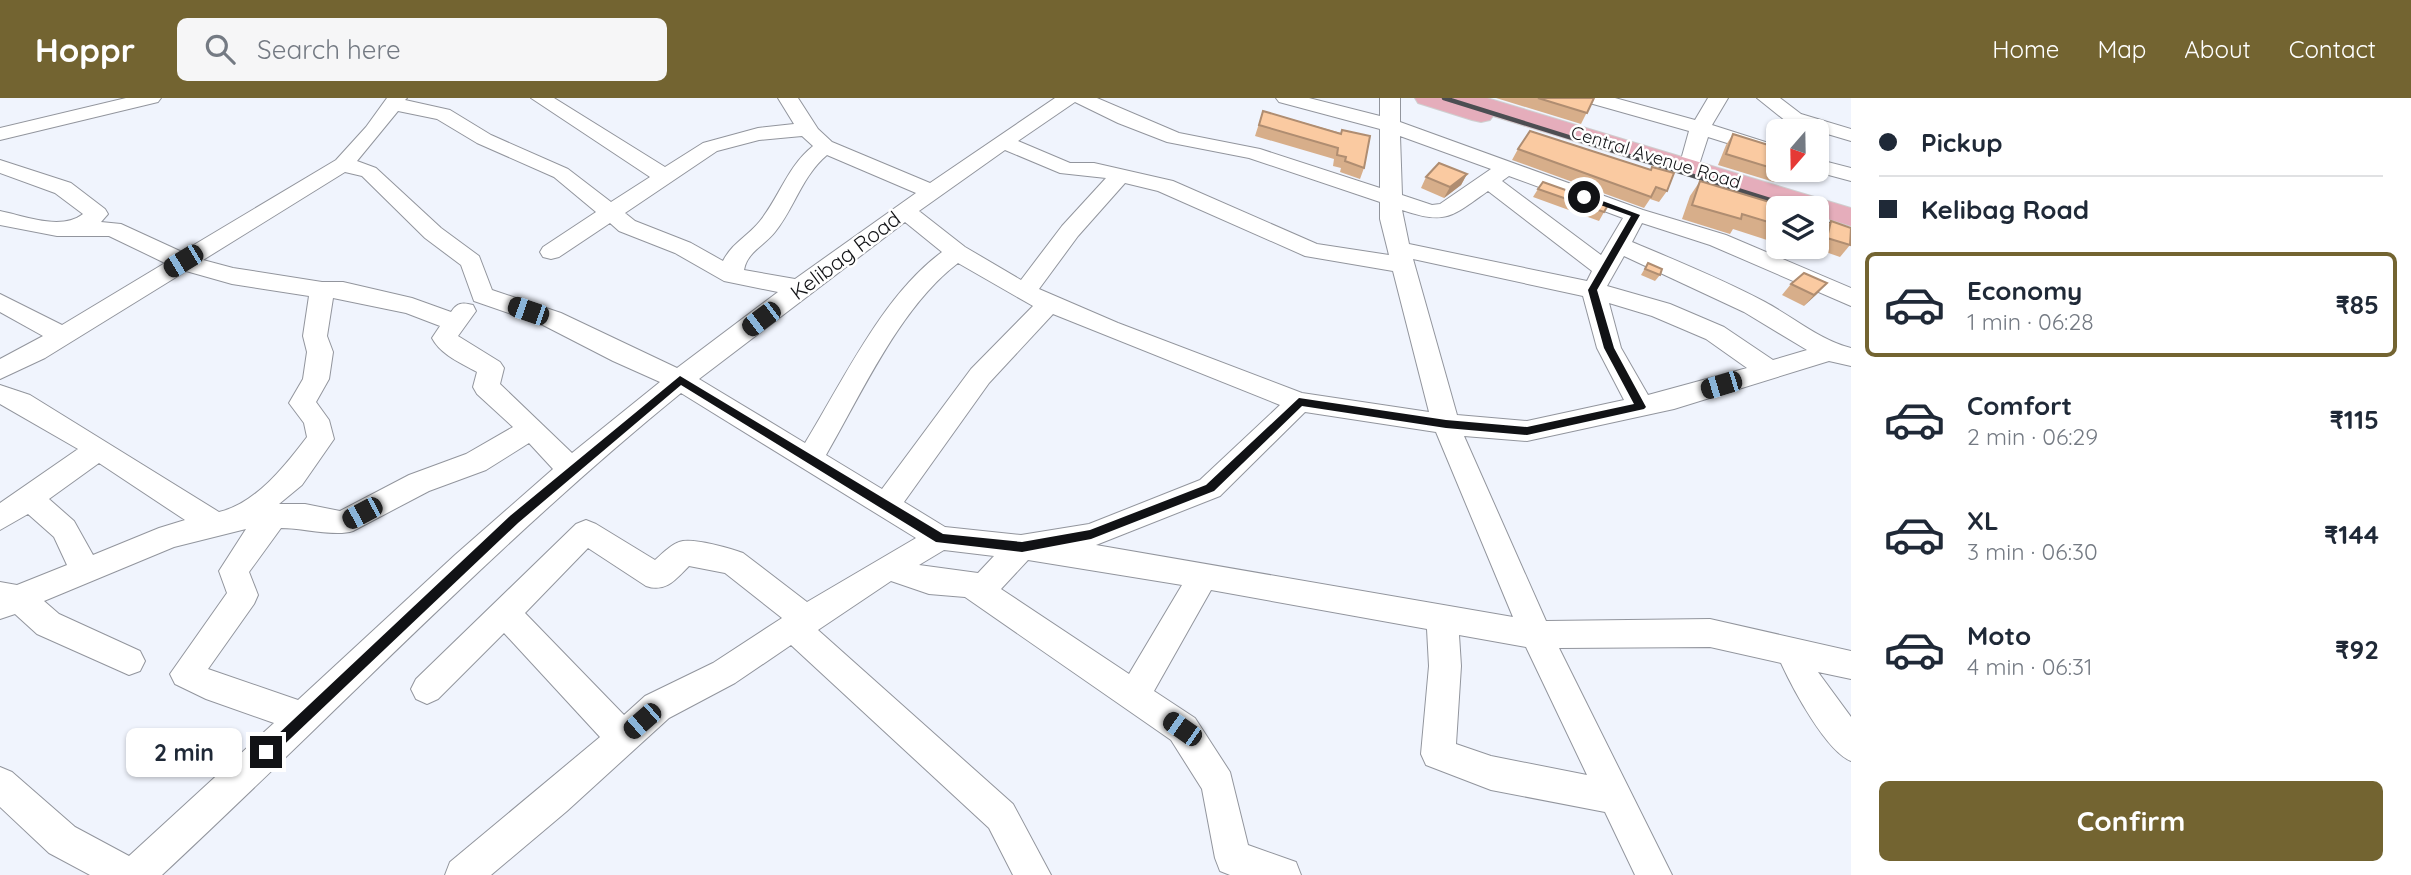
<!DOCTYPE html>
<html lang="en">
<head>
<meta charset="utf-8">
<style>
	:root { --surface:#fff; --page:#f6f6f7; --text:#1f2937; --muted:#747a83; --line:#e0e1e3; --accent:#736431 }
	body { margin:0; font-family:Quicksand,sans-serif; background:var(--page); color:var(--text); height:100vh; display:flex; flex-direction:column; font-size:26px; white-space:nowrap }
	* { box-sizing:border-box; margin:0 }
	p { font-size:23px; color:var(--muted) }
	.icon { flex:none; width:38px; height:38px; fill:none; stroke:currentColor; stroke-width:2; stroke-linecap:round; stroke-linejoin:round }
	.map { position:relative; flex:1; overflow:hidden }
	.panel { display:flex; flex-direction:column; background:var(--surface); width:560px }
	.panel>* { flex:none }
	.top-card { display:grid; align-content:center; height:154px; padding:0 28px; background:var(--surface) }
	.needle { width:46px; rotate:200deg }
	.buttons { position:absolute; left:1766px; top:21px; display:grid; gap:14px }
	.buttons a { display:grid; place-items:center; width:63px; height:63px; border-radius:10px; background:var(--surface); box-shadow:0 2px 5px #0004; font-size:35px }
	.end { position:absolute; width:32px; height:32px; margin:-16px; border:9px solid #111215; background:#fff; box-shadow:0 0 0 4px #fff }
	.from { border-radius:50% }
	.bubble { position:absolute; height:49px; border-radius:10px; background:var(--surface); box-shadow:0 2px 5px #0004; font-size:23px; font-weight:700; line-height:49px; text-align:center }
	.car { position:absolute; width:21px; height:42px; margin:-21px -10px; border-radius:9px; box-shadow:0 0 5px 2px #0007; background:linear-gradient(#222 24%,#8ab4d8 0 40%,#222 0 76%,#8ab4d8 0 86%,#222 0) }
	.top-card b { display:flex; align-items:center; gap:24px; height:66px; font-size:26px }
	.top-card b+b { border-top:2px solid var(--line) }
	.top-card i { width:18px; height:18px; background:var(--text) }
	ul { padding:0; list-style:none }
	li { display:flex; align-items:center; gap:21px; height:105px; margin:0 14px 10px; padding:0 14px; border:4px solid transparent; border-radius:10px }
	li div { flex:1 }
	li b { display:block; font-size:26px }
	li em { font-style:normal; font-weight:700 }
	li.selected { border-color:var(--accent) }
	li>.icon { width:63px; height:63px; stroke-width:1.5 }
	.primary-button { display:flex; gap:14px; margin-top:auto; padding:14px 28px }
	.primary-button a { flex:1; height:80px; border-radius:10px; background:var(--accent); color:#fff; font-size:28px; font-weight:700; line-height:80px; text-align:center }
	header { display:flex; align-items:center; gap:42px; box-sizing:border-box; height:98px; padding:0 35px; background:var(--accent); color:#fff }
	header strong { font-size:33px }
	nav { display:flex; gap:38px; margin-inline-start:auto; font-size:24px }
	.search { width:490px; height:63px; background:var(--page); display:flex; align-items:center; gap:18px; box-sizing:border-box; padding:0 24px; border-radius:10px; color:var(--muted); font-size:26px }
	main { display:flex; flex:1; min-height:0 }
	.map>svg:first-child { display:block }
</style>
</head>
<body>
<header>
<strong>Hoppr</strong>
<div class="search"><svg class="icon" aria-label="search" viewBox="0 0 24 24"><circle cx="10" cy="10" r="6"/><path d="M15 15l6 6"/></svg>Search here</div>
<nav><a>Home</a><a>Map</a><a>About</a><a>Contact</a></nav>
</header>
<main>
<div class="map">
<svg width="1851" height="777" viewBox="0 0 1851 777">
	<rect width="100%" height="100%" fill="#f0f4fd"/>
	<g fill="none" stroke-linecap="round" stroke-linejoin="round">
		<g stroke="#92959d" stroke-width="2">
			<g id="minor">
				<polygon points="126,0 161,0 158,4 0,42 0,30"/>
				<path d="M387 0H407L405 2 450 12 491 37 568 71 611 104 650 79 531 0H554L665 69 703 45 758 30 794 26 778 0H798L818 31 832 44 930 85 1055 0H1097L1179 35 1260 51 1380 90V31L1279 4 1276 0H1309L1380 18V0H1400V24L1643 112 1726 137 1851 190V208L1710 147 1642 125 1632 144C1677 163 1722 181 1765 204 1793 219 1821 243 1851 250V268L1829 263 1674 311 1527 343 1464 338 1546 523 1710 521 1851 553V581L1818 574 1851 619V663C1826 653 1793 591 1781 565L1710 549 1559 550 1672 777H1635L1605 714 1491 692 1426 667 1421 656 1429 568 1427 531 1211 492 1154 593 1195 620 1230 674 1248 747 1296 764 1301 777H1230L1220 773 1215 760 1202 691 1171 642 965 499 929 496 891 483 818 532 1013 706 1051 777H1013L989 730 791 547 735 585 669 620 567 713 491 777H445L450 764 600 639 504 535 438 601 427 606 416 601 411 591 416 581 576 426 586 422 596 426 655 462C663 455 672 445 683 443 697 441 730 450 743 455L807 504 916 440 681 295C498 444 335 616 162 777H90L49 755 0 709V669L12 674 75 729 129 758 274 625 206 601 175 586 170 576 227 495 219 473 246 431 174 449 44 503 59 516 140 553 145 563 140 573 129 577 37 536 15 516 0 521V484L17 487 67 467 54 439 28 416 0 432V405L78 351 0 306V287L30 297 219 414C255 406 285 368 307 339L304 325 289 305 303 281 307 254 303 238 309 198 232 186 186 173 45 260 0 281V261L43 238 0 214V196L62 227 165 165 109 138H57L0 127V113C25 118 61 133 83 116L55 95 0 75V62L71 85 105 111 108 116 101 124 121 126 182 154 336 62 366 29ZM1075 4 1118 25 1167 44 1249 60 1380 104V121L1389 157 1317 146 1173 83 1094 65H1070L1018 43ZM398 13 437 21 477 45 554 79 596 114 543 149 540 154 543 159 551 161 559 159 610 125 619 133 675 155 724 183 778 194 677 270 561 215 492 192 479 158 441 130 376 70 357 63ZM802 38 813 48C787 69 780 98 760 123 748 138 732 145 723 163L691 145 635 123 625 115 717 53 759 42ZM1400 38 1491 71 1440 106 1432 107 1402 97ZM1005 52 1060 75 1106 80 1062 128 1021 182 965 149 919 113ZM827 57 916 95 795 181 744 172C747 154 764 148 775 134 795 109 802 78 827 57ZM345 74 362 78 425 140 461 167 474 203 543 227 613 263 660 284 572 355 500 286 504 270 500 264 458 238 476 213 473 207C462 204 457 205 451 214L412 200 343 184H322L233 170 203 162ZM1509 78 1623 120 1601 157 1502 83ZM1125 85 1158 93 1305 158 1393 173 1429 314 1302 295 1118 225 1039 191 1078 138ZM1488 93 1592 173 1587 183 1409 146 1402 112C1446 127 1451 119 1488 93ZM905 124 942 154C883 197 843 283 805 345L699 281ZM1624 158 1744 214 1807 252 1773 262 1724 229 1670 206 1607 188ZM1413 161 1583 198 1597 250 1624 302 1527 323 1457 317ZM958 165 1033 208 971 271 882 391 826 357C862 295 900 209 958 165ZM333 200 406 215 440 228 432 240C441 257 461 265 477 274L473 289 477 296 513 329 466 356 409 377 340 413 305 406H279L302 387 334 341 329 322 316 304 329 281 333 254 327 238ZM1609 205 1652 218 1706 241 1747 270 1648 297 1621 250ZM1053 216 1280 307 1200 382 1089 426 1021 437 945 429 904 404 989 285ZM1305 314 1436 334 1513 519 1096 447 1220 398ZM529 345 553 371 455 457 298 602 208 571 254 506 258 497 249 474 281 430C302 430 336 439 353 433L429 393 486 372ZM99 365 185 422 159 430 93 457 74 423 49 401ZM588 450 646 488C666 495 676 481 689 468L725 475 782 520 713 565 645 598 624 617 525 515ZM944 452 994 458 978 475 919 467ZM1028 462 1182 487 1129 576 1001 491ZM1459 537 1526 549 1587 677 1491 658 1456 646 1461 568Z"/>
				<polygon points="1583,0 1615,0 1695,22 1708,0 1728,0 1712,27 1778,48 1778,61 1708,39 1697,73 1683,73 1679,69 1689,33 1586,4"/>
				<polygon points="1757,0 1780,0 1801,16 1851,31 1851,43 1787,24"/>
				<polygon points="1816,61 1851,70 1851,83 1810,72 1816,72"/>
			</g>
		</g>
		<g stroke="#cfd0d0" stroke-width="2">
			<polygon id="major" points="1415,0 1487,0 1851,110 1851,128 1816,117 1816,110 1793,110 1493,18 1490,22 1481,24 1472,22 1418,5"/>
		</g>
		<use href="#minor" fill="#fff" fill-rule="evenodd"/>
		<use href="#major" fill="#e5adbb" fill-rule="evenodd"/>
		<g stroke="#4c4e52" stroke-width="4.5">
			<polyline points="1444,0 1796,110"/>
			<polyline points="1816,122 1851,133"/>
		</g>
	</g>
	<g fill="#d7ae8a">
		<polygon points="1496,0 1594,0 1581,26"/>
		<polygon points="1263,13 1341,35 1364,70 1360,81 1340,74 1341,70 1333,68 1334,61 1255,38"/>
		<polygon points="1733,36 1782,73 1774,84 1718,67 1726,47"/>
		<polygon points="1518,51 1667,93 1659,104 1650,101 1644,110 1512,62"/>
		<polygon points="1467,76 1461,87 1444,100 1421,90 1426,79"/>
		<polygon points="1700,83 1778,110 1778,142 1769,140 1767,142 1733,131 1730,136 1682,121 1690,98"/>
		<polygon points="1538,91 1608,107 1599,123 1533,99"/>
		<polygon points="1831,123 1850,147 1840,159 1817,151 1821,134"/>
		<polygon points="1648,165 1660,177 1655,183 1641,177"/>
		<polygon points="1827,185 1804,208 1782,197 1791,186"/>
	</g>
	<g fill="#af8d71">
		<polygon points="1467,76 1461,87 1444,100 1450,89"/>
		<polygon points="1827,185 1817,196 1804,208 1814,197"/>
	</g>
	<g fill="#facaa1" stroke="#af8d71" stroke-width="2">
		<polygon points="1538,0 1594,0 1587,15"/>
		<polygon points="1263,13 1341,36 1342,32 1370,38 1364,70 1345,63 1346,59 1337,57 1338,50 1259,27"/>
		<polygon points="1530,33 1651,72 1652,69 1674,75 1667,93 1656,89 1651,99 1518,51"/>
		<polygon points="1733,36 1778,50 1778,72 1726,56"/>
		<polygon points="1439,65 1467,76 1450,89 1426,79"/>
		<polygon points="1700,83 1789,110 1778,110 1778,127 1742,116 1741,121 1692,107"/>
		<polygon points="1543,84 1608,107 1604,114 1538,91"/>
		<polygon points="1831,123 1851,130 1850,147 1827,140"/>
		<polygon points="1648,165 1662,171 1660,177 1645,171"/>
		<polygon points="1804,175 1827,185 1814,197 1791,186"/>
	</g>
	<polygon fill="#111215" points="1584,96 1640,117 1597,192 1614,250 1646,309 1644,311 1527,337 1446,330 1302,308 1214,393 1091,441 1022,454 936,444 681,287 518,425 271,659 261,659 259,654 510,418 680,278 943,436 1022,444 1090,432 1206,387 1299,300 1446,322 1527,329 1634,306 1604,250 1588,192 1631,118 1581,100 1580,99"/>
	<g text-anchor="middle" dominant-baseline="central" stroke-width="5" stroke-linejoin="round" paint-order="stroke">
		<g font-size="18" fill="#111215" stroke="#fff">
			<text transform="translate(1656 59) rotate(17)">Central Avenue Road</text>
		</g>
		<g font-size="21" fill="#111215" stroke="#fff">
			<text transform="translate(845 157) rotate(-37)">Kelibag Road</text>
		</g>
	</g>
</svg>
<div class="buttons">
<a><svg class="needle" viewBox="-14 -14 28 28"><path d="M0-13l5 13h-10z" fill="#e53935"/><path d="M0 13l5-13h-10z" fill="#747a83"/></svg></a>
<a><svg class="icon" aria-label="layers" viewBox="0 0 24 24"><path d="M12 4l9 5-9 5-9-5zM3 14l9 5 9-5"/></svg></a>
</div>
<i class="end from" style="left:1584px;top:99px"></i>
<i class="end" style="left:266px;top:654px"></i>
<div class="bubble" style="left:126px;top:630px;width:116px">2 min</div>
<i class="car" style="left:183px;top:163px;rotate:239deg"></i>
<i class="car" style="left:528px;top:213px;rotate:289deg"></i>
<i class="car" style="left:761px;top:221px;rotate:233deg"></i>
<i class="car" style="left:1721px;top:287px;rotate:253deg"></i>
<i class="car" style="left:362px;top:415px;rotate:242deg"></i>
<i class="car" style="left:642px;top:623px;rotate:229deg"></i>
<i class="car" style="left:1182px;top:631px;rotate:305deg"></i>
</div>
<section class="panel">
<div class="top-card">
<b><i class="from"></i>Pickup</b>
<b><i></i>Kelibag Road</b>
</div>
<ul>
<li class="selected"><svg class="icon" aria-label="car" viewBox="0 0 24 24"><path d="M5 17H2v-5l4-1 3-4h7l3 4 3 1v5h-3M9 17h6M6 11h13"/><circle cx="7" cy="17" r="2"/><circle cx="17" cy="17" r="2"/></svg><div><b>Economy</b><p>1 min · 06:28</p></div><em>₹85</em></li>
<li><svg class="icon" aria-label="car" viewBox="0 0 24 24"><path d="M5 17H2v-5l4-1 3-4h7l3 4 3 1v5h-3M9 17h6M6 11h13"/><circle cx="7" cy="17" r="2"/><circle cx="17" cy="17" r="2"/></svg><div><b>Comfort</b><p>2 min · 06:29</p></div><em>₹115</em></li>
<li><svg class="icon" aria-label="car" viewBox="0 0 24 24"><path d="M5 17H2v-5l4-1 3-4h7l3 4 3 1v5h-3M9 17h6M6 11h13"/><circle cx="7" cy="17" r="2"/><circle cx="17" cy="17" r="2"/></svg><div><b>XL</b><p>3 min · 06:30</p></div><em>₹144</em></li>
<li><svg class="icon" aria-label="car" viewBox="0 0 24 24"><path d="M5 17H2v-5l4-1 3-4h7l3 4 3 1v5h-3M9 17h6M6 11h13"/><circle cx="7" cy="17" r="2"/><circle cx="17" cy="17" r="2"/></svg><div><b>Moto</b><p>4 min · 06:31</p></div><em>₹92</em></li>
</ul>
<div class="primary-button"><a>Confirm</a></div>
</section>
</main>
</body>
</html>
